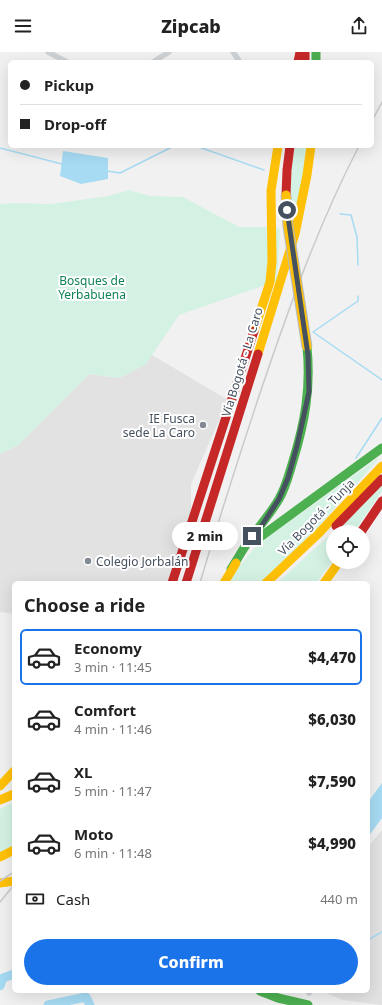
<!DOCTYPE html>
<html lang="en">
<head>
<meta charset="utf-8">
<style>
	:root { --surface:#fff; --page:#f2f2f2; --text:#222; --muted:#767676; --line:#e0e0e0; --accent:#1a73e8 }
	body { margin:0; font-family:"Noto Sans",sans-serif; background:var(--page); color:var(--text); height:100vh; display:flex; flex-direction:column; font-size:15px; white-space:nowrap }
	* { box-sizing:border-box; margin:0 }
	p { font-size:13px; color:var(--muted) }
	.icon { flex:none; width:22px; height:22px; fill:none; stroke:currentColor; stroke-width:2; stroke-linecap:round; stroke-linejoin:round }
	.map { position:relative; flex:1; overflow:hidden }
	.sheet { position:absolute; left:12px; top:529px; width:358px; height:412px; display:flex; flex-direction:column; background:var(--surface); border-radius:6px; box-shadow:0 4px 16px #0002 }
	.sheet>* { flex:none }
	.top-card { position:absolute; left:8px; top:8px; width:366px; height:88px; border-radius:6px; box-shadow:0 4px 16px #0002; display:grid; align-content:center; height:88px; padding:0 12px; background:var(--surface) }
	.buttons { position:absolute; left:326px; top:473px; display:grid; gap:8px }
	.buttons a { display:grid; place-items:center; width:44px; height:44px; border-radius:50%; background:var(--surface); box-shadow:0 4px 16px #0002; font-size:20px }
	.end { position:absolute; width:18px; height:18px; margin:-9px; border:5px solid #46515f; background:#fff; box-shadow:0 0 0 2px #fff }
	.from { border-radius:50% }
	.bubble { position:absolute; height:28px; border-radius:14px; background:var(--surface); box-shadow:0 4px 16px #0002; font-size:13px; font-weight:800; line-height:28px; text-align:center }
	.top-card b { display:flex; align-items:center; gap:14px; height:38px; font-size:15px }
	.top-card b+b { border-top:1px solid var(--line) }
	.top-card i { width:10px; height:10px; background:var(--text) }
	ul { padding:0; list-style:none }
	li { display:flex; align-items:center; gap:12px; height:56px; margin:0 8px 6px; padding:0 4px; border:2px solid transparent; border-radius:6px }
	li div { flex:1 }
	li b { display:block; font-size:15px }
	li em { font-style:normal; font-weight:800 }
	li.selected { border-color:var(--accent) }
	li>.icon { width:36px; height:36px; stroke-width:1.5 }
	h2 { padding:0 12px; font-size:18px; line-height:48px }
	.pay { display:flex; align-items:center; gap:10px; height:44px; padding:0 12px; font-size:15px }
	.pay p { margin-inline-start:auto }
	.action { display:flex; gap:8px; margin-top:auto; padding:8px 12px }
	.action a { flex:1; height:46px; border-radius:24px; background:var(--accent); color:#fff; font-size:16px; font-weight:800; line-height:46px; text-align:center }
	header { display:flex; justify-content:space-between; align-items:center; height:52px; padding:0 12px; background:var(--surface); font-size:18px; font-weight:800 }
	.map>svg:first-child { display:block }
</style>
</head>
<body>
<header><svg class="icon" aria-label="menu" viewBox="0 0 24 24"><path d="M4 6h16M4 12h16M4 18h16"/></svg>Zipcab<svg class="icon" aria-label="share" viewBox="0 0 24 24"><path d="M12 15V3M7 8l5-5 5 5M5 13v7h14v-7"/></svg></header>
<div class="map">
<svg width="382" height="953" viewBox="0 0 382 953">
	<rect width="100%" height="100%" fill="#f2f1f1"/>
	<g fill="#e3e2e3">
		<polygon points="152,303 228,348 191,432 191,461 183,487 168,531 14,531 14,562 0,560 0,402 18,393 89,322 119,326 137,317 146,312"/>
		<polygon points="382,778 382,953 381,953 343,948 321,939 368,939 368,795"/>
	</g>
	<g fill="#d4f2e3">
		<path d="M295 94H306L304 128 294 175C289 147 290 122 295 94Z"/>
		<polygon points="129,138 150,144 183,145 239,175 269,175 280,177 277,229 179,263 146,312 137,317 119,326 89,322 18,393 0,402 0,152 14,151 51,152 108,144"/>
		<polygon points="381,404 320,473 261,531 230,531 238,516 257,493"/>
		<polygon points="382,431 382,439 354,480 333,480 333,508 316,531 277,531 358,457"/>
		<polygon points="14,750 14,795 0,801 0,757"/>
	</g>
	<g fill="#a6dbf3">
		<polygon points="63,99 108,106 108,127 81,132 60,124"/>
		<polygon points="382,731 382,766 368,785 368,750"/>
	</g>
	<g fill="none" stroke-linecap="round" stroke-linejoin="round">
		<g stroke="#a6dbf3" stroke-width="1.5">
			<polyline points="196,94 264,118"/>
			<polyline points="0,96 62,112"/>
			<polyline points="107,119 120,121 174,94"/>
			<polyline points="340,162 351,163 357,185 358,213"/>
			<polyline points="358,244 358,249 313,280 382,328"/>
			<polyline points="356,406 382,366"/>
			<polyline points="368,888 382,880"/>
		</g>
		<g stroke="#a6dbf3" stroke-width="9">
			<polyline points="0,934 3,926 14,922"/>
			<polyline points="48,953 86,945 90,953"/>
		</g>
		<g stroke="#cfd2d5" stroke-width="5.5">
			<polyline points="48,0 67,10"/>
			<polyline points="233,0 240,10"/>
			<polyline points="153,10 169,0"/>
			<polyline points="308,939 309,941"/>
		</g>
		<g stroke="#4caf50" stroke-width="9">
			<polyline points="316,0 316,10"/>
			<polyline points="256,488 382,396"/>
			<path d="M231 517C238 507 243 496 251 486 260 473 271 461 279 447 286 435 289 422 293 409 305 370 311 336 307 295"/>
			<polyline points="260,939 278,946 308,953"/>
		</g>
		<g stroke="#ffc107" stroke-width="9">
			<polyline points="254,279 270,230 272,209 271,139 278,94"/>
			<polyline points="258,302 295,182 307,123 311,94"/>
			<polyline points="224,531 236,511"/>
			<polyline points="266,531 319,481 382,414"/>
			<polyline points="324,531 339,510"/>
			<polyline points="0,734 14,719"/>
			<polyline points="0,748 14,742"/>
			<polyline points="0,805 14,798"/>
			<polyline points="0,831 14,829"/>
		</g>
		<g stroke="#c62828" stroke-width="9">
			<polyline points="305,0 305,10"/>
			<polyline points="298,10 300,0"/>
			<polyline points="286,143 287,118 290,94"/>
			<polyline points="336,474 382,427"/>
			<polyline points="361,480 382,449"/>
			<polyline points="172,531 254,279"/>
			<polyline points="186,531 258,302"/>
		</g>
		<g stroke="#c8cacc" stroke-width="1.5">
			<polyline points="372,69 382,50"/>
			<path d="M200 531C218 469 238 408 258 347 287 261 317 175 359 94"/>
			<polyline points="0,829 14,820"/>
			<polyline points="0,850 14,833"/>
		</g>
		<g stroke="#b6b9c1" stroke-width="11" stroke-linecap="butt">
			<polyline id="slow-bridge" points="286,143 288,174 307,295"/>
		</g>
		<use href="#slow-bridge" stroke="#ffc107" stroke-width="9"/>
	</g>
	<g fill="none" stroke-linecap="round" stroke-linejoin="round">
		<polyline stroke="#46515f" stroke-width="5" points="252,484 262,473 279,447 288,426 297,394 309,340 308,303 287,158"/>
	</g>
	<g fill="#828992" stroke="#fff" stroke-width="1.5">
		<circle cx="203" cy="373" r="4"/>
		<circle cx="88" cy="509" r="4"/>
	</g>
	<g text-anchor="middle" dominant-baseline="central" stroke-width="4" stroke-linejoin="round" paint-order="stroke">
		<g font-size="12" fill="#0f8354" stroke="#fff">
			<text x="92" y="228">Bosques de<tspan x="92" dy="14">Yerbabuena</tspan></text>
		</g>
		<g font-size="12" fill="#46515f" stroke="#fff">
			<text transform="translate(242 310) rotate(-73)">Vía Bogotá - La Caro</text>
			<text transform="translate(316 465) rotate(-45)">Vía Bogotá - Tunja</text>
		</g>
		<g font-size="12" fill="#46515f" stroke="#fff" text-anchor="end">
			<text x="195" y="366">IE Fusca<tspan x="195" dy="14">sede La Caro</tspan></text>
			<text x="96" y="509" text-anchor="start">Colegio Jorbalán</text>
		</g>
	</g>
</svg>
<div class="buttons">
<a><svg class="icon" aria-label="locate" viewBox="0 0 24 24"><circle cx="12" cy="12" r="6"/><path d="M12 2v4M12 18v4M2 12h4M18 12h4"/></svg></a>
</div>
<i class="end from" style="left:287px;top:158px"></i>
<i class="end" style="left:252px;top:484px"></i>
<div class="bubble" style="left:172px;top:470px;width:66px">2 min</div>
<div class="top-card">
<b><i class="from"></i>Pickup</b>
<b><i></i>Drop-off</b>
</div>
<section class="sheet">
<h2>Choose a ride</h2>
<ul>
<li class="selected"><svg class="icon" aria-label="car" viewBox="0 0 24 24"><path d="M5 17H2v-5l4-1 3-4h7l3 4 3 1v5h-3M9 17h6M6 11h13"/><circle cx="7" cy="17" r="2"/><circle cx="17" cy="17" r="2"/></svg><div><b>Economy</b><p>3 min · 11:45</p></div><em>$4,470</em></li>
<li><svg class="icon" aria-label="car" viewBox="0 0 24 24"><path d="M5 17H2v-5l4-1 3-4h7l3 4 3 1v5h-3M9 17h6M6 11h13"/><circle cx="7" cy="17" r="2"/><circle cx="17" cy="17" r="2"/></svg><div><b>Comfort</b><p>4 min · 11:46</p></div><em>$6,030</em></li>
<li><svg class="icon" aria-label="car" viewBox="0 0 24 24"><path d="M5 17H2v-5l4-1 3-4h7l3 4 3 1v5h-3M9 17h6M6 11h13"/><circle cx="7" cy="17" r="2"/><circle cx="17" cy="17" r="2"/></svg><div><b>XL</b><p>5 min · 11:47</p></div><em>$7,590</em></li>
<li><svg class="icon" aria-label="car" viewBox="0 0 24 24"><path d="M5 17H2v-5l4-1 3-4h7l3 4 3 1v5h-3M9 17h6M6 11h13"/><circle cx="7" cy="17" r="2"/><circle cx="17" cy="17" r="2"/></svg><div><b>Moto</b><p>6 min · 11:48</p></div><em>$4,990</em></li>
</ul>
<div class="pay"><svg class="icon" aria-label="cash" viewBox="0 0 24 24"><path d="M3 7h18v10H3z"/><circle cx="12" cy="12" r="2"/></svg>Cash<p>440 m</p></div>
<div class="action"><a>Confirm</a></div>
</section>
</div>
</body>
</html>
